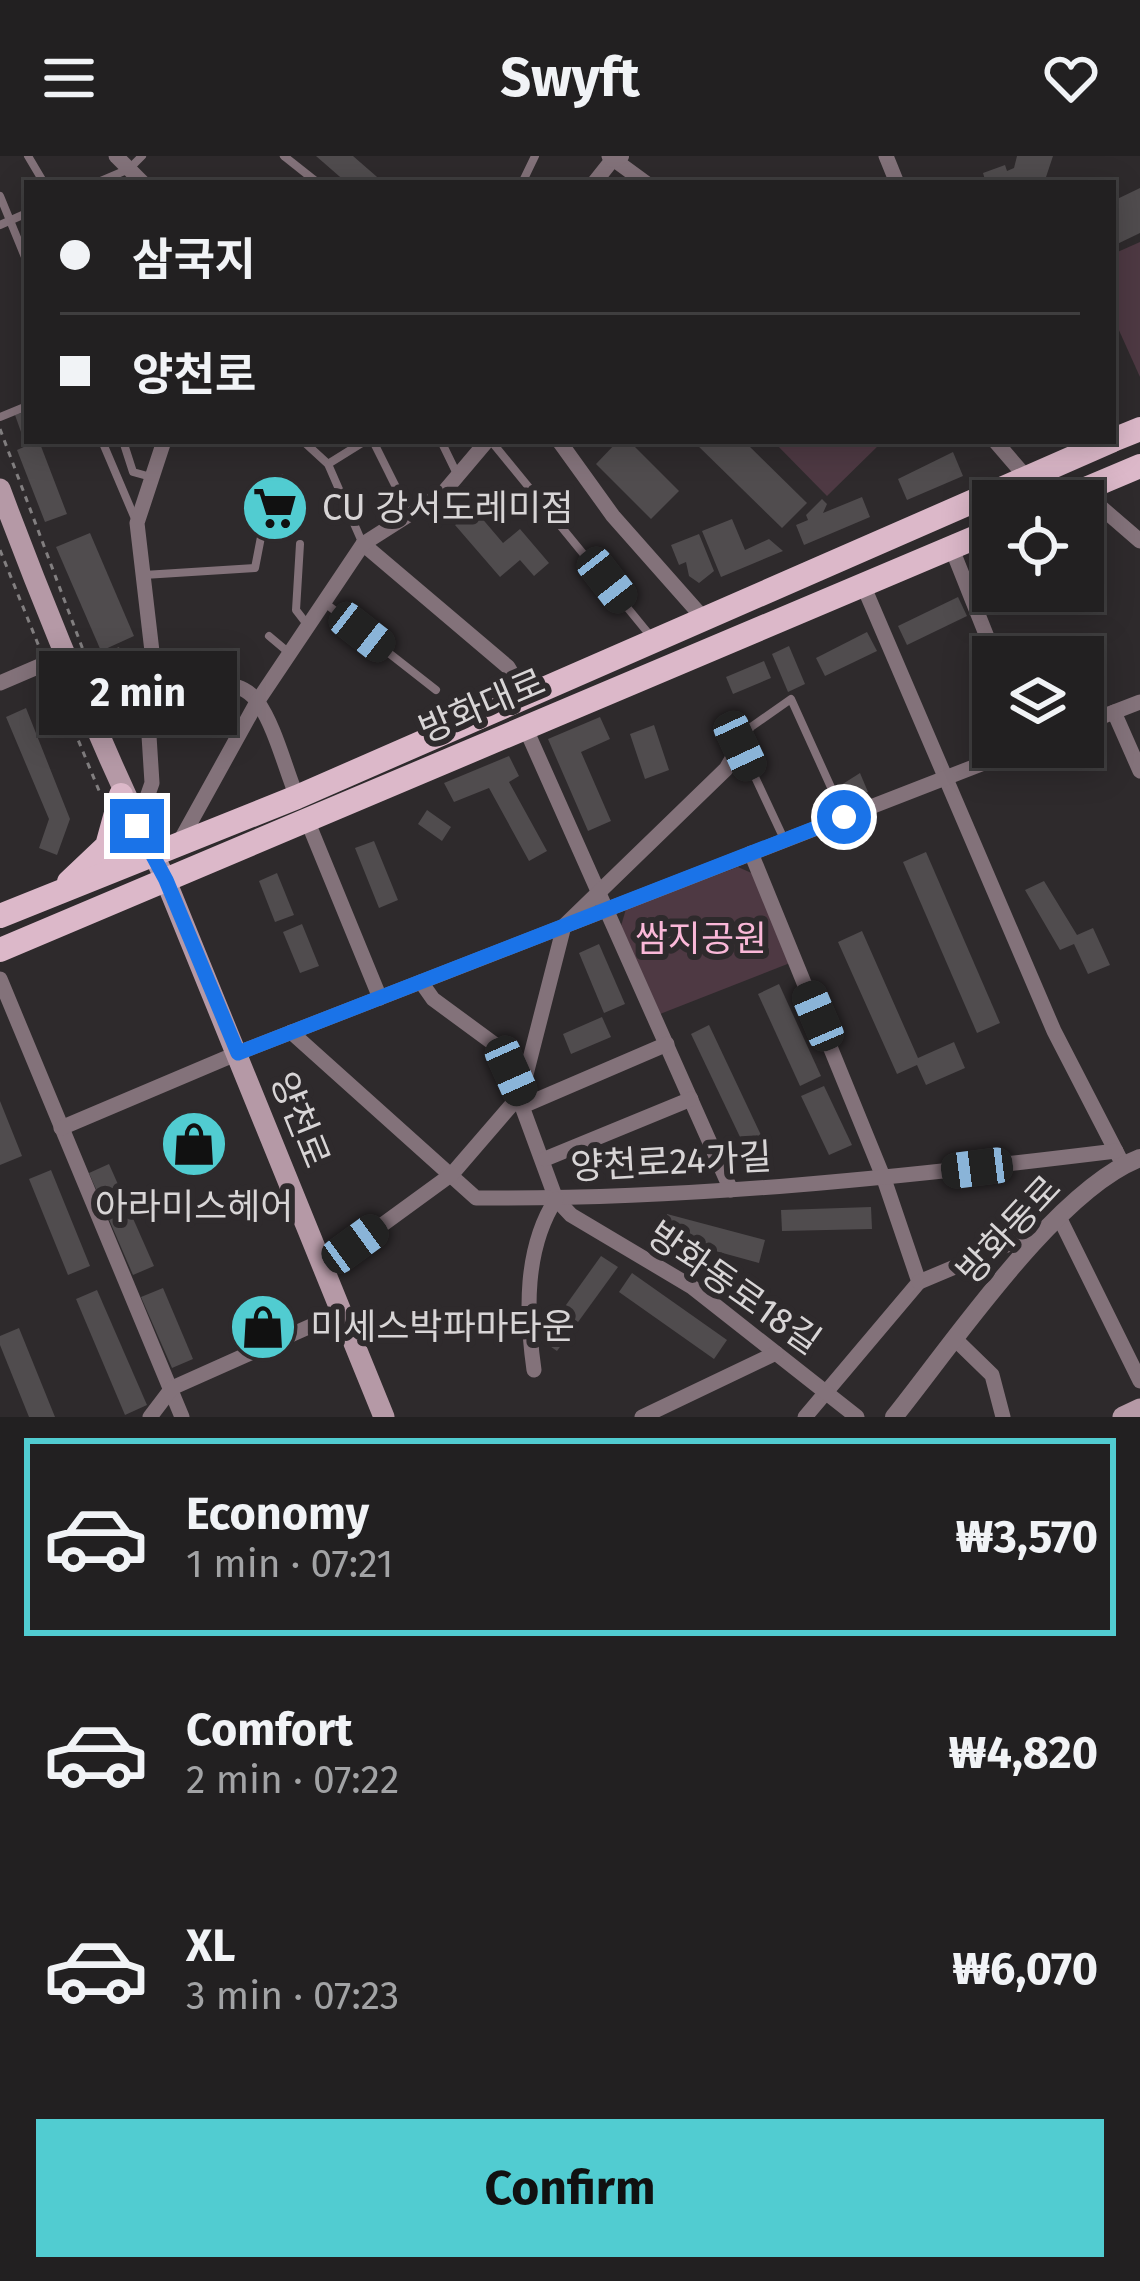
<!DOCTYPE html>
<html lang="en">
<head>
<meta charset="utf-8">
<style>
	:root { --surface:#222021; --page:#2e2d2e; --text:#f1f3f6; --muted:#a2a3a5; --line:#3f3e3f; --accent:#51ccd1 }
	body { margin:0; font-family:"Fira Sans","Noto Sans KR",sans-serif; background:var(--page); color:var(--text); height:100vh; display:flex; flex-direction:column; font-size:45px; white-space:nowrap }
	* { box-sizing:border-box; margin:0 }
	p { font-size:39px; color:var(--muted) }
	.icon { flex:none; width:66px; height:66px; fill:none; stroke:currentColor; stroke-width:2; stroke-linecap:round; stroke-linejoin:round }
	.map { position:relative; height:1261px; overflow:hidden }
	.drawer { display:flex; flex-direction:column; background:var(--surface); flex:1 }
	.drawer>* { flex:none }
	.top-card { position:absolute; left:24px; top:24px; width:1092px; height:264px; border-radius:0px; box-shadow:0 6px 30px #0003,0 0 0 3px var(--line); display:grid; align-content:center; height:264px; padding:0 36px; background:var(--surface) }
	.controls { position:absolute; left:972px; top:324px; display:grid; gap:24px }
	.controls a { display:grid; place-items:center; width:132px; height:132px; border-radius:0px; background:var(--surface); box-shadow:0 6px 30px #0003,0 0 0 3px var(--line); font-size:60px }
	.end { position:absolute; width:54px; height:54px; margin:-27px; border:15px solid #1a73e8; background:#fff; box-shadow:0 0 0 6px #fff }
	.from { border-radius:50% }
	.bubble { position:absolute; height:84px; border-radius:0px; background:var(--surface); box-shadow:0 6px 30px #0003,0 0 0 3px var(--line); font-size:39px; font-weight:700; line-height:84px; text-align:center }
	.car { position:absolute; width:36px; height:72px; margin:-36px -18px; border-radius:15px; box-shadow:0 0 9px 3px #0007; background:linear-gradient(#222 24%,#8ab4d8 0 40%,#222 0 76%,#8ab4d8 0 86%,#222 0) }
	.top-card b { display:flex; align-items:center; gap:42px; height:114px; font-size:45px }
	.top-card b+b { border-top:3px solid var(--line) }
	.top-card i { width:30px; height:30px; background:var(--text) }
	ul { padding:21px 0 0; list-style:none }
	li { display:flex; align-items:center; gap:36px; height:198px; margin:0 24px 18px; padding:0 12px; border:6px solid transparent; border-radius:0px }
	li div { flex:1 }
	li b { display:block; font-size:45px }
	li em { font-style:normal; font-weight:700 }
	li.active { border-color:var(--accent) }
	li>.icon { width:108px; height:108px; stroke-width:1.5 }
	.primary-button { display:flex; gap:24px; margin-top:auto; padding:24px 36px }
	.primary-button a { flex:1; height:138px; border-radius:0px; background:var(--accent); color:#111; font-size:48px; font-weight:700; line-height:138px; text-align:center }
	header { display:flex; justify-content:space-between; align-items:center; height:156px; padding:0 36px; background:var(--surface); font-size:54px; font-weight:700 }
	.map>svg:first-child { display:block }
</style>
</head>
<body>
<header><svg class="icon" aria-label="menu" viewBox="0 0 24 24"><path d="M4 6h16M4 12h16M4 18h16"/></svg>Swyft<svg class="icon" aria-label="heart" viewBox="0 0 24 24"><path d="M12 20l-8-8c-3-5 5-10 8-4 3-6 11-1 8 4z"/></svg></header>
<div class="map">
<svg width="1140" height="1261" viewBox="0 0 1140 1261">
	<rect width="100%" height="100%" fill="#2e2a2c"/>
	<g fill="#4e3943">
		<polygon points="1140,86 1140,221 1113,161 1113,98"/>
		<polygon points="773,285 883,285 827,340"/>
		<polygon points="738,711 756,719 790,807 660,858 621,770 626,753"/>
	</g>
	<g fill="#504c4e">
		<polygon points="316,0 353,0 384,27 347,27"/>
		<polygon points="1017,0 1053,0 1044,27 986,27 983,17 1005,9 1007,15 1014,12"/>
		<polygon points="1140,32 1140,77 1113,90 1113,45"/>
		<polygon points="27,255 27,289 39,285 67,358 45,366 17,294 26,290 15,259"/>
		<polygon points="618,285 629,285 679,335 651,363 596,308"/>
		<polygon points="693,285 744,285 807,347 782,372"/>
		<polygon points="953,296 963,320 907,344 898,323"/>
		<polygon points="283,318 293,360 274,365 264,323"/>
		<polygon points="862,341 870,361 804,389 796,369 808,364 806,359 822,343 827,348 823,357"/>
		<polygon points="474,353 503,387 520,373 549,407 534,420 520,404 500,421 455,369"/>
		<polygon points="732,363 745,394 769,383 783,395 721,421 702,375"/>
		<polygon points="90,377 134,480 101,495 56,391"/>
		<polygon points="699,378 714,415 699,427 689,420 686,406 679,409 671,389"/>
		<polygon points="958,441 967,460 907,489 898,470"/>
		<polygon points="867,476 877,495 825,520 816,502"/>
		<polygon points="789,490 805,528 788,536 772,498"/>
		<polygon points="119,491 132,525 109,534 96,500"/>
		<polygon points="764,505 771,522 733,538 726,521"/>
		<polygon points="26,552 70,663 57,699 39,692 49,663 6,561"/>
		<polygon points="600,561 610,583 581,596 611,665 588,675 548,583"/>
		<polygon points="654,569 669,614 645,623 630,578"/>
		<polygon points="509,600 519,620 509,626 547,695 529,705 489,632 454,646 444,627"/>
		<polygon points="860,617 868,636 845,643 838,631"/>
		<polygon points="427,654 451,671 442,685 418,668"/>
		<polygon points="374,685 398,744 379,752 355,692"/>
		<polygon points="926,696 1000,867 977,877 903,706"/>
		<polygon points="277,717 294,759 275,766 259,725"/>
		<polygon points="1044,725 1077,779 1093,772 1110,809 1088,818 1074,788 1060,794 1025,734"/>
		<polygon points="302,768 319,810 300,817 283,776"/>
		<polygon points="862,775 918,902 954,886 965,912 926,929 917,909 897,918 838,786"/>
		<polygon points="599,788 625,848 604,857 579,797"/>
		<polygon points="779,828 821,920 800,930 758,838"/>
		<polygon points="602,861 611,881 571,898 563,878"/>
		<polygon points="709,869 768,994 750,1002 691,878"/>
		<polygon points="824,930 852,989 829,999 801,940"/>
		<polygon points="0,945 22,1000 0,1009"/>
		<polygon points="109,1008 154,1110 133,1119 89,1017"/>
		<polygon points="51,1014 90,1110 68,1119 29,1023"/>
		<polygon points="871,1051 872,1073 782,1075 781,1054"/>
		<polygon points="667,1058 765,1084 759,1107 661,1080"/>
		<polygon points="601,1100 618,1111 557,1195 541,1184"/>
		<polygon points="632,1117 727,1184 714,1203 619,1136"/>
		<polygon points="163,1132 193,1203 172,1212 141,1141"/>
		<polygon points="97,1134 147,1249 125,1259 76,1143"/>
		<polygon points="19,1172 55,1261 29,1261 0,1189 0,1180"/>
	</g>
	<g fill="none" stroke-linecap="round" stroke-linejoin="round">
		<g stroke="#827f80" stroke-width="3" stroke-dasharray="6 6" stroke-linecap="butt">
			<polyline points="0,273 88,507"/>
			<polyline points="0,394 40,493"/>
			<polyline points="51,518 100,637"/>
		</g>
		<g stroke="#83727a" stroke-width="8">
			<polyline points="28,0 44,27"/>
			<polyline points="284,0 318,27"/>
			<polyline points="96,27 129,13 142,0"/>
			<polyline points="522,27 535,0"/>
			<polyline points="0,40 27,106"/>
			<polyline points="0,69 27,57"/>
			<polyline points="0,261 27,250"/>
			<polyline points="102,285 136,365"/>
			<polyline points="123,285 133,316 151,321"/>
			<polyline points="303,285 328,308 362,386"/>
			<polyline points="373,285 410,359"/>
			<polyline points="441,285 457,318"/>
			<polyline points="491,285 653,483"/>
			<polyline points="328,308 365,285"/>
			<polyline points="300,388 296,454 306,467"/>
			<polyline points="144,419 255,412 261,381"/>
			<polyline points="325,447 436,534"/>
			<polyline points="269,480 288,496"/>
			<polyline points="784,683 740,589 751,571 791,543 844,660"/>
		</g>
		<g stroke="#83727a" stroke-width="15">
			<polyline points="116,0 143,27"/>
			<polyline points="609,0 646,27"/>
			<polyline points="886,0 897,27"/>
			<polyline points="594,27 613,3"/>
			<polyline points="559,285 613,360 705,464"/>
			<polyline points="995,285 1025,320"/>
			<polyline points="1081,334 1140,385"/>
			<polyline points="363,388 508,511 526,542"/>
			<polyline points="952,393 995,501"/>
			<polyline points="863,429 1054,875 1119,1001"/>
			<polyline points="0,527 63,500"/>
			<polyline points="1114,556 1140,615"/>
			<polyline points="1083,568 1140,546"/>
			<path d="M92 569C133 553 224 501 257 545 275 570 285 612 297 641"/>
			<polyline points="525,571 731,1034"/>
			<polyline points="307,664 380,842"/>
			<polyline points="137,670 152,627 147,548 153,504 137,367 164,285"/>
			<polyline points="179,687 257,546 363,388 443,337 487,285"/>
			<polyline points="751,697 884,1023 919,1126 805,1261"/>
			<polyline points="0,823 182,1261"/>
			<polyline points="421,826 433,843 501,893 556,1043 571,1059 692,1131 857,1261"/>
			<path d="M291 876 476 1042C691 1044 904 1021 1116 995"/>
			<polyline points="525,949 667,888"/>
			<polyline points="61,972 238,897 1025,591"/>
			<polyline points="545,1003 691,943"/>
			<polyline points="1060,1063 1140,1225"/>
			<polyline points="323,1112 452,1018 521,938 564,770 726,613 740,589"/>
			<polyline points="919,1126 1043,1074"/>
			<polyline points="956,1184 992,1219 1003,1261"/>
			<path d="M534 1214C526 1157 524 1093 556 1043"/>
			<polyline points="150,1261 172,1232 340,1157"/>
			<polyline points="642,1261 776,1197"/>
		</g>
		<g stroke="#83727a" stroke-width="18">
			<polyline points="613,3 620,0"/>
			<path d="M894 1261C952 1189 1056 1034 1140 1002"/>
		</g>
		<g stroke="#b599a6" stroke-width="21">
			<path d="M0 333C50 467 104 596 166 725L384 1261"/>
			<polyline points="1123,1261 1140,1253"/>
		</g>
		<g stroke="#dcb8c9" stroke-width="24">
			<polyline points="1113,284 1140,273"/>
			<polyline points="1057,345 1140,310"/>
			<polyline points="69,726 107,690 121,639"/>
			<polyline points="0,760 297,641 1111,285"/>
			<polyline points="0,794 993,374"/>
		</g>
	</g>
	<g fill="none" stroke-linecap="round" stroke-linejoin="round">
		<polyline stroke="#1a73e8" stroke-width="15" points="137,670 166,724 238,897 844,661"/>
	</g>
	<defs>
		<g id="supermarket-disc" transform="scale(3.45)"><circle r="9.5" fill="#51ccd1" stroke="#2e2a2c"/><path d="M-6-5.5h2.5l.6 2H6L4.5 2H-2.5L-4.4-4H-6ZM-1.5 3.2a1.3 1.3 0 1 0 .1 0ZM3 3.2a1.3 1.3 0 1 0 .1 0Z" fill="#111"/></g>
		<g id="shop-disc" transform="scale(3.45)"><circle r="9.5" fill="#51ccd1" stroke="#2e2a2c"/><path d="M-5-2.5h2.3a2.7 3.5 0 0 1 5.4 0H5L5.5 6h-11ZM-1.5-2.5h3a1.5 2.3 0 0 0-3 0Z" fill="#111"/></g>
	</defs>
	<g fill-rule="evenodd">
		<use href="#supermarket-disc" x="275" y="352"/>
		<use href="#shop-disc" x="194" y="988"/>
		<use href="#shop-disc" x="263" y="1171"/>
	</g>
	<g text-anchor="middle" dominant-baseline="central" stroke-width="12" stroke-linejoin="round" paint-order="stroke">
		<g font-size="36" fill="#d8d5d6" stroke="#2e2a2c" text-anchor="start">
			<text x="322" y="352">CU 강서도레미점</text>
			<text x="194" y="1051" text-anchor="middle">아라미스헤어</text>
			<text x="310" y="1171">미세스박파마타운</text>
		</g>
		<g font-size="36" fill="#d8d5d6" stroke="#2e2a2c">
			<text transform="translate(482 550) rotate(-23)">방화대로</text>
			<text transform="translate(300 964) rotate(68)">양천로</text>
			<text transform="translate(671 1006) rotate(-3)">양천로24가길</text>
			<text transform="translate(1009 1074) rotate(-47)">방화동로</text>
			<text transform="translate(734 1132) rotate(35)">방화동로18길</text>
		</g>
		<g font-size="36" fill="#fab8d8" stroke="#2e2a2c">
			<text x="701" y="783">쌈지공원</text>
		</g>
	</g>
</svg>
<div class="controls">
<a><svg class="icon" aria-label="locate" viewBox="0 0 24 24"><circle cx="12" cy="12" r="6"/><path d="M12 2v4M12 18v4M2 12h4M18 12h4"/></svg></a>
<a><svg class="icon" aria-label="layers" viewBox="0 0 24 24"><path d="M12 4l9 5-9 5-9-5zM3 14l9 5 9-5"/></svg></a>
</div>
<i class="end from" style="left:844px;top:661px"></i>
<i class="end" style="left:137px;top:670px"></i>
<div class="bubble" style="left:39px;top:495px;width:198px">2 min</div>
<i class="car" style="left:607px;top:424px;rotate:142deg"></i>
<i class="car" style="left:362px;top:476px;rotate:128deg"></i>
<i class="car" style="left:740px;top:590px;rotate:155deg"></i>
<i class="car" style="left:818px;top:860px;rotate:337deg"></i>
<i class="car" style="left:511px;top:915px;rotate:156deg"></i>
<i class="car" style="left:977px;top:1012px;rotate:263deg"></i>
<i class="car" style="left:355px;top:1088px;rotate:54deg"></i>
<div class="top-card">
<b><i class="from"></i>삼국지</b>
<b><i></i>양천로</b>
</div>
</div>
<section class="drawer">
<ul>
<li class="active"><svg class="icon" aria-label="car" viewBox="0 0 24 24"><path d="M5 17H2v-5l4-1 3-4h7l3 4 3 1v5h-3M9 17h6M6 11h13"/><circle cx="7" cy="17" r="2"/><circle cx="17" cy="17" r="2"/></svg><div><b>Economy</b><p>1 min · 07:21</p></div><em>₩3,570</em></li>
<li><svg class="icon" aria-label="car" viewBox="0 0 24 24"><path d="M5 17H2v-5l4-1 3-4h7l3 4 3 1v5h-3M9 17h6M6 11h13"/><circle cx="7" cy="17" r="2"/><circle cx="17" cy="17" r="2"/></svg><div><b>Comfort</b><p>2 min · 07:22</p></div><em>₩4,820</em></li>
<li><svg class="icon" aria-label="car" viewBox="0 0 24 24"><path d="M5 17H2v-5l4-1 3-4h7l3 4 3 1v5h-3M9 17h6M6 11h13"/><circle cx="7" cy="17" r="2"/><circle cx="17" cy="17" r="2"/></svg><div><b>XL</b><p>3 min · 07:23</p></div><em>₩6,070</em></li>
</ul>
<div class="primary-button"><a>Confirm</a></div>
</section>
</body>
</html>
